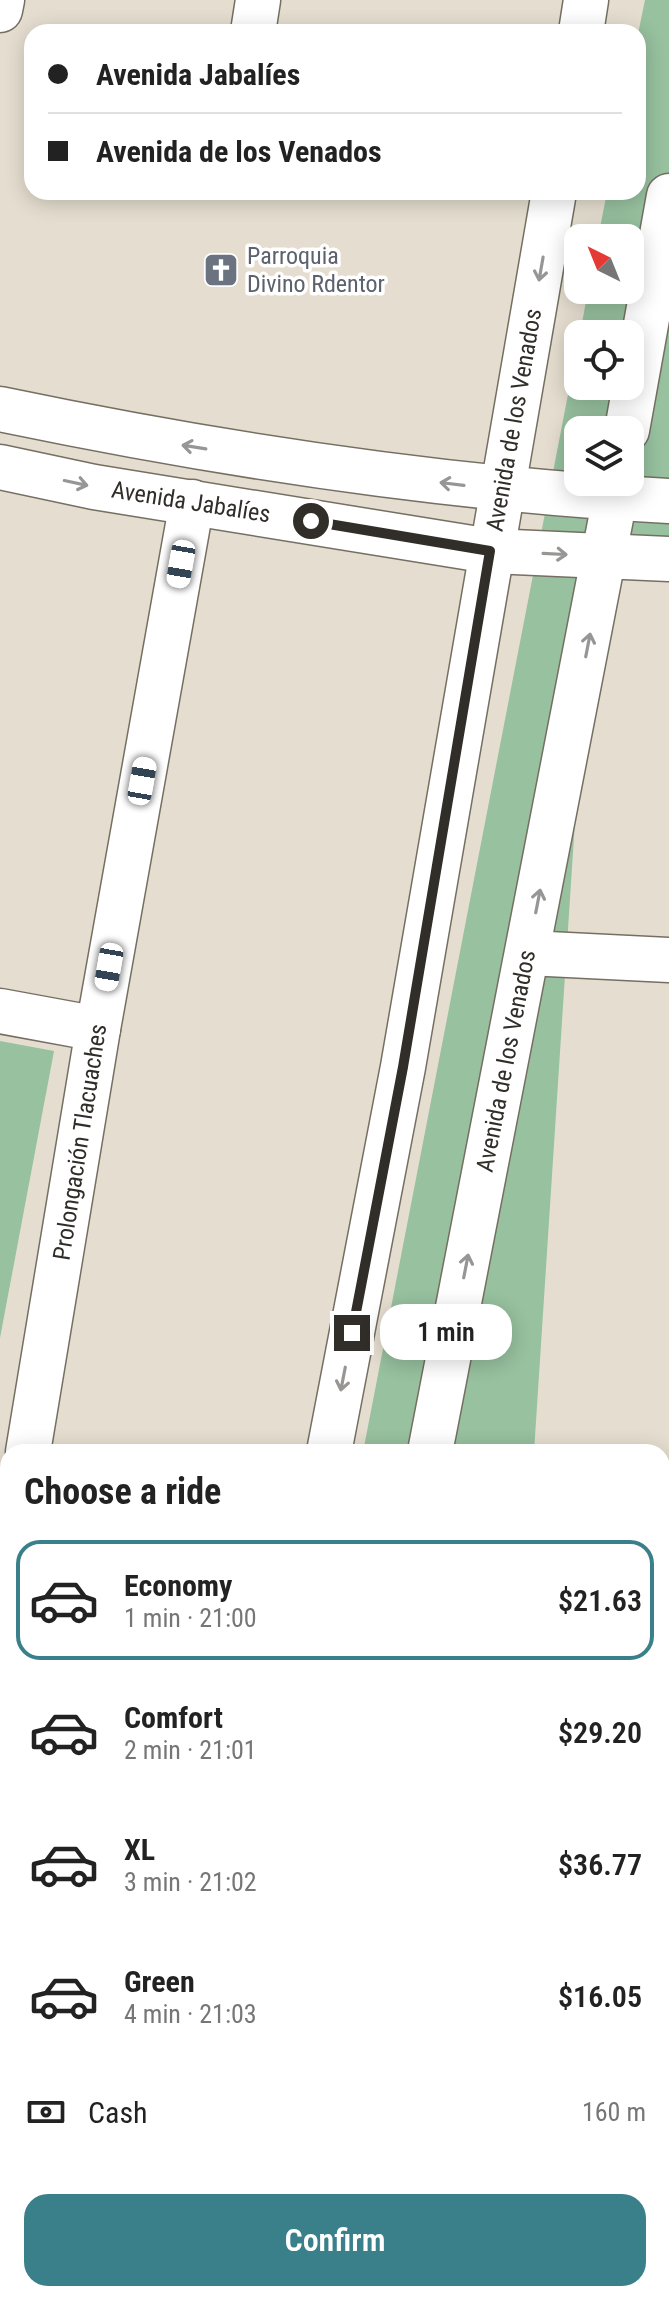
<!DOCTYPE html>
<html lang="en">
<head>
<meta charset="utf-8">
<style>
	:root { --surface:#fff; --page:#f2f2f2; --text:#222; --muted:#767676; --line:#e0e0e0; --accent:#3a808b }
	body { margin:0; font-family:"Roboto Condensed",sans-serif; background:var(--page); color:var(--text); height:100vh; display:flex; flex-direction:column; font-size:30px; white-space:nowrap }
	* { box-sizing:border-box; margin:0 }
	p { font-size:26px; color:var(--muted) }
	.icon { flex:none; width:44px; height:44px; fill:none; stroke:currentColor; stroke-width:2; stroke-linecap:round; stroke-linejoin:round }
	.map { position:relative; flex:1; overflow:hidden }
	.sheet { position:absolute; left:0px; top:1444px; width:670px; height:858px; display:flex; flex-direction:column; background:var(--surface); border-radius:24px 24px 0 0; box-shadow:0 4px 20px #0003 }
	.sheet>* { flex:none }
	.top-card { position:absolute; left:24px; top:24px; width:622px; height:176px; border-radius:24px; box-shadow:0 4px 20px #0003; display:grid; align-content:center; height:176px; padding:0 24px; background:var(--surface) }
	.needle { width:52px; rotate:317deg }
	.buttons { position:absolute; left:564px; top:224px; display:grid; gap:16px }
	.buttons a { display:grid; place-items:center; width:80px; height:80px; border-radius:16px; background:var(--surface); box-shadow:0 4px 20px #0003; font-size:40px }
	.end { position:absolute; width:36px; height:36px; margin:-18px; border:10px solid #312e29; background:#fff; box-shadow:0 0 0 4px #fff }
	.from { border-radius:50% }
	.bubble { position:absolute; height:56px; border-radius:24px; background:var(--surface); box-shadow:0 4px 20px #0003; font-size:26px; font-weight:600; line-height:56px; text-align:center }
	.car { position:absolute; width:24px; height:48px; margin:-24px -12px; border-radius:10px; box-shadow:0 0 6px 2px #0007; background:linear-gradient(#fff 24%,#345 0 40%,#fff 0 76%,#345 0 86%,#fff 0) }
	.top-card b { display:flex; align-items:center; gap:28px; height:76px; font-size:30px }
	.top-card b+b { border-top:2px solid var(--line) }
	.top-card i { width:20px; height:20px; background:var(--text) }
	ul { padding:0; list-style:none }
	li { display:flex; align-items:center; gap:24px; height:120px; margin:0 16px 12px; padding:0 8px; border:4px solid transparent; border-radius:24px }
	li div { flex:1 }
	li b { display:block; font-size:30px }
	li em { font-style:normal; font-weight:600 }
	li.selected { border-color:var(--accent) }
	li>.icon { width:72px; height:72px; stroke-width:1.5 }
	h2 { padding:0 24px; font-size:36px; line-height:96px }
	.pay { display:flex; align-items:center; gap:20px; height:88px; padding:0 24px; font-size:30px }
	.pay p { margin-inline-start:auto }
	.action { display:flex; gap:16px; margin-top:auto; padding:16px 24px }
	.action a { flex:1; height:92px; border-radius:24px; background:var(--accent); color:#fff; font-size:32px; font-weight:600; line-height:92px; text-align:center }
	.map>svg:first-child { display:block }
</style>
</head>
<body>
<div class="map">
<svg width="669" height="2301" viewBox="0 0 669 2301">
	<rect width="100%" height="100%" fill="#e5ded0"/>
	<g fill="#97c19f" fill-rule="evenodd">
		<path d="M645 0H669V564L592 560 534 1452H363L578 343V386H630V334H580L588 290H630V238H598L607 192H638V34ZM578 430H630V482H578Z"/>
		<polygon points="0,1041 54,1051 0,1338"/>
		<polygon points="0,1551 8,1552 8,2030 0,2029"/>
		<rect x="662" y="1593" width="7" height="484"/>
	</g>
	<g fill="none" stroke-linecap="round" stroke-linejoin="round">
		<g stroke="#3a8f98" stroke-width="12">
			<polyline points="0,1836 8,1837"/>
			<polyline points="662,1880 669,1880"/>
		</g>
		<g stroke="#756f63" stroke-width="27">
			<g id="lane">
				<polyline points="273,2301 274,2294"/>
				<polyline points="521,2301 521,2294"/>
			</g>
		</g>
		<g stroke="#756f63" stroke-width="47">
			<g id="street">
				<polyline points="0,10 2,0"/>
				<polyline points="253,32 258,0"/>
				<polyline points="581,32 586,0"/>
				<polyline points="627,430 669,196"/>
				<polyline points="528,953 669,960"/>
				<polyline points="0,1011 98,1029"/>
				<polyline points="28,1452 98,1029 192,502"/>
				<polyline points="329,1452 403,1067 554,192"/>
				<polyline points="430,1452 618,482"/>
				<polyline points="0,1542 8,1542"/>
				<polyline points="662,1578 669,1579"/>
				<polyline points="662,2092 669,2092"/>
				<polyline points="0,2140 6,2053"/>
			</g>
		</g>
		<g stroke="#756f63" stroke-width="47">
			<g id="secondary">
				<path d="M0 409C221 455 443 489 669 501"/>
				<polyline points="0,467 94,487 490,551 669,559"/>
			</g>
		</g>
		<use href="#lane" stroke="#fff" stroke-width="24"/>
		<use href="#street" stroke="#fff" stroke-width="44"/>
		<use href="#secondary" stroke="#fff" stroke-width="44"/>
		<g stroke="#858177" stroke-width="9">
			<g id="rail">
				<polyline points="0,1783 8,1784"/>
				<polyline points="662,1823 669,1823"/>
			</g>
		</g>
		<use href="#rail" stroke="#fff" stroke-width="6" stroke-dasharray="18" stroke-linecap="butt"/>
	</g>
	<defs><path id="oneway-shaft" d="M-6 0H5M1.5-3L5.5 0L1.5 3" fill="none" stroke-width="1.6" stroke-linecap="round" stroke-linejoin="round" transform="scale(2)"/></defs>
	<g stroke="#989694">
		<use href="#oneway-shaft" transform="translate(541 269) rotate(100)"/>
		<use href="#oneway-shaft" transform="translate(194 447) rotate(-171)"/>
		<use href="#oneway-shaft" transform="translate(76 483) rotate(12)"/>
		<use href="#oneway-shaft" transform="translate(452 484) rotate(-173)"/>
		<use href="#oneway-shaft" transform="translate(555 554) rotate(3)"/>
		<use href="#oneway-shaft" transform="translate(588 645) rotate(-79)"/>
		<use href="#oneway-shaft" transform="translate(538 901) rotate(-79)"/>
		<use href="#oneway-shaft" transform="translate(466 1266) rotate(-79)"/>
		<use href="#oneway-shaft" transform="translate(343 1379) rotate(101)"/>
	</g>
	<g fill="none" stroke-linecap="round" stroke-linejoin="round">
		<polyline stroke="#312e29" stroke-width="10" points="311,521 490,551 403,1067 352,1333"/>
	</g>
	<defs>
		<g id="church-square" transform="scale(1.8)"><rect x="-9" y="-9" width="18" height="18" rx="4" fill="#6b7280" stroke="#fff"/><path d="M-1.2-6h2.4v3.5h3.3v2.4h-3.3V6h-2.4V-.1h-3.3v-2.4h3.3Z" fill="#fff"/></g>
	</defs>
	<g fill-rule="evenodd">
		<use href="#church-square" x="221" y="270"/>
	</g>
	<g text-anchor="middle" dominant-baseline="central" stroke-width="7" stroke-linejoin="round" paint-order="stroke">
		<g font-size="24" fill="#5b616d" stroke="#fff" text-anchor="start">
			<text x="247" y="256">Parroquia<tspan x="247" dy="28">Divino Rdentor</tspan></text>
		</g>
		<g font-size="24" fill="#312e29" stroke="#fff">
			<text transform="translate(514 420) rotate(-80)">Avenida de los Venados</text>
			<text transform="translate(191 502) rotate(9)">Avenida Jabalíes</text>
			<text transform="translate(506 1061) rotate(-79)">Avenida de los Venados</text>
			<text transform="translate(80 1142) rotate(-81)">Prolongación Tlacuaches</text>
		</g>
	</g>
</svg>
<div class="buttons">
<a><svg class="needle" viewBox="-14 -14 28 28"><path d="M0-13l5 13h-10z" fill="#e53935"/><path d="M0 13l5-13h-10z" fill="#767676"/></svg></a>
<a><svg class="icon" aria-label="locate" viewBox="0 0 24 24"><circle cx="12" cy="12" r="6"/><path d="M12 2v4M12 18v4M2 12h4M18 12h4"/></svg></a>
<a><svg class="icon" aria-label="layers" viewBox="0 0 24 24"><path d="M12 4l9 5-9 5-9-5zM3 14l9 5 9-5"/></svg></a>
</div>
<i class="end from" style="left:311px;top:521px"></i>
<i class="end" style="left:352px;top:1333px"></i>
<div class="bubble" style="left:380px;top:1304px;width:132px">1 min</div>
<i class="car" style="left:181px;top:564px;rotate:190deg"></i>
<i class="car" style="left:142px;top:781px;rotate:10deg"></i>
<i class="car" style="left:109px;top:967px;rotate:190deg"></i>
<div class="top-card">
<b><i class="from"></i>Avenida Jabalíes</b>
<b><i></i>Avenida de los Venados</b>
</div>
<section class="sheet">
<h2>Choose a ride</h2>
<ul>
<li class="selected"><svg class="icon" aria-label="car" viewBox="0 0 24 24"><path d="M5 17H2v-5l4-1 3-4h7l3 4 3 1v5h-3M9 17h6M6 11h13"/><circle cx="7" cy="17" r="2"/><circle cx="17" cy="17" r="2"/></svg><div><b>Economy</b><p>1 min · 21:00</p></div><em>$21.63</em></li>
<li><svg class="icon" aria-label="car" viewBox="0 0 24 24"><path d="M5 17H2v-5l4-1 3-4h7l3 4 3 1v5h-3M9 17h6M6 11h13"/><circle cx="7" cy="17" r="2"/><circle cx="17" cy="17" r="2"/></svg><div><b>Comfort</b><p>2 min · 21:01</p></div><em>$29.20</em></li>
<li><svg class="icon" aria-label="car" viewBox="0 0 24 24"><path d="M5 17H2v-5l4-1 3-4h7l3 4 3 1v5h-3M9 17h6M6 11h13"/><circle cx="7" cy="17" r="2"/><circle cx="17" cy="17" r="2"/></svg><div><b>XL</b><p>3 min · 21:02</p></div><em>$36.77</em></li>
<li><svg class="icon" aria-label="car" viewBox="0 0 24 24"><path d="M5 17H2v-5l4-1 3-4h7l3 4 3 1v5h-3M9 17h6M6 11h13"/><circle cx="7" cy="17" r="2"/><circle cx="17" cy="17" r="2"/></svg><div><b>Green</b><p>4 min · 21:03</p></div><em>$16.05</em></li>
</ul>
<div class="pay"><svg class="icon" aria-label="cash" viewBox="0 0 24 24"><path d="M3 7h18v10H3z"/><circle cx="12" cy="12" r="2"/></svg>Cash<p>160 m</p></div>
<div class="action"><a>Confirm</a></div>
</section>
</div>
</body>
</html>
